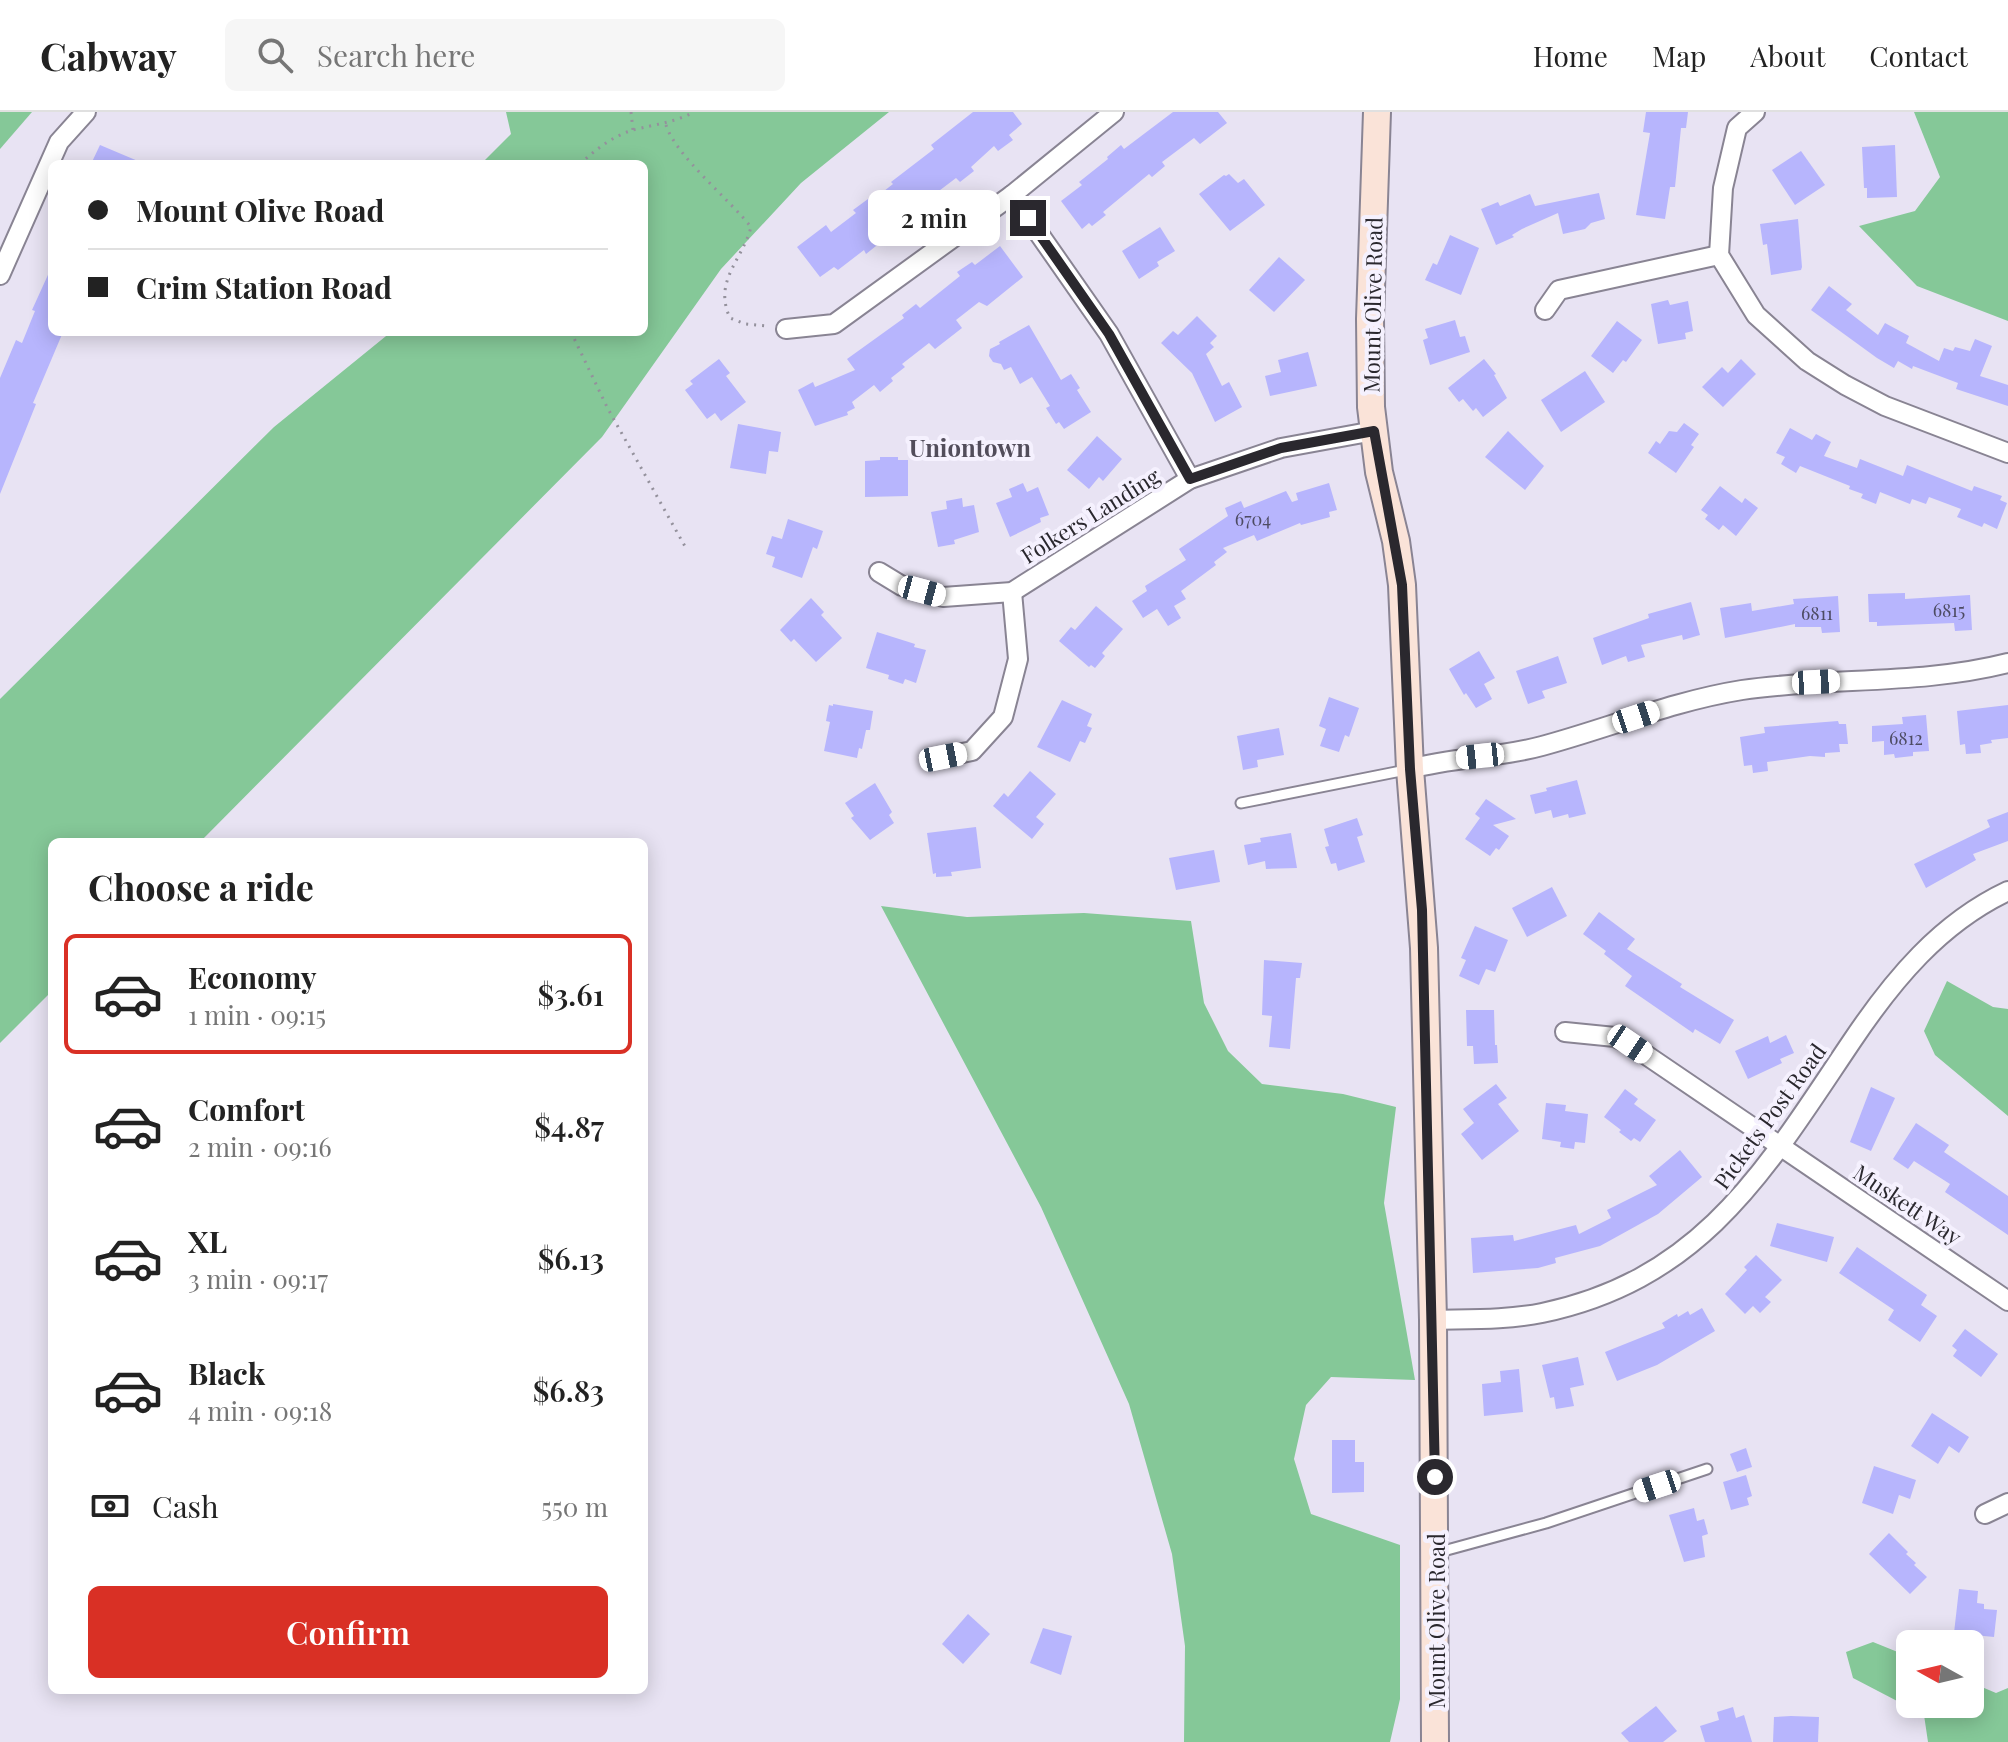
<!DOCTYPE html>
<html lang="en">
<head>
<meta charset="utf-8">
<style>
	:root { --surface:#fff; --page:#f6f6f6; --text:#222; --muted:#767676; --line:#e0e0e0; --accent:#d93025 }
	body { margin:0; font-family:"Playfair Display",serif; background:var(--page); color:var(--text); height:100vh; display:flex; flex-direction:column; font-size:30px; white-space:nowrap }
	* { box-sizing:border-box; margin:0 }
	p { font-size:26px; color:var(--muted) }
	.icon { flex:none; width:44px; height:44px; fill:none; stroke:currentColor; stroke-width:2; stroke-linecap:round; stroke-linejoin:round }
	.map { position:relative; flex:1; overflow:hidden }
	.panel { position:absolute; left:48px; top:726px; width:600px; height:856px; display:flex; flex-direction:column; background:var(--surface); border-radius:12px; box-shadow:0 4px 20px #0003 }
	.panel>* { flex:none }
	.banner { position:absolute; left:48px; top:48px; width:600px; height:176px; border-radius:12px; box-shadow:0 4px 20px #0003; display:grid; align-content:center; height:176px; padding:0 40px; background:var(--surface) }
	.needle { width:52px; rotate:278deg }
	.buttons { position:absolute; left:1896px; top:1518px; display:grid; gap:16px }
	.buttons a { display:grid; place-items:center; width:88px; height:88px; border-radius:12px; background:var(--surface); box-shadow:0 4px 20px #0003; font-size:40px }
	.end { position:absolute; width:36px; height:36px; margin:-18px; border:10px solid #2a282e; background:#fff; box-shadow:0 0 0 4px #fff }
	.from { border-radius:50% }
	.bubble { position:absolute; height:56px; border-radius:12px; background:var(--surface); box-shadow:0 4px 20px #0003; font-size:26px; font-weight:600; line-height:56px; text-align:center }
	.car { position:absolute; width:24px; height:48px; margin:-24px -12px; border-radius:10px; box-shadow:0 0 6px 2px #0007; background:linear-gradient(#fff 24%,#345 0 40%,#fff 0 76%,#345 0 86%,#fff 0) }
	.banner b { display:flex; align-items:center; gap:28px; height:76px; font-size:30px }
	.banner b+b { border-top:2px solid var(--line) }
	.banner i { width:20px; height:20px; background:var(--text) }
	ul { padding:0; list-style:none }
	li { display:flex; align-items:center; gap:24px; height:120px; margin:0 16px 12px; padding:0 24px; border:4px solid transparent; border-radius:12px }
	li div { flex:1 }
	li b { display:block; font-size:30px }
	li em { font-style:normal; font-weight:600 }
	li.selected { border-color:var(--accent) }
	li>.icon { width:72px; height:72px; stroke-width:1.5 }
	h2 { padding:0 40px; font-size:36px; line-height:96px }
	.pay { display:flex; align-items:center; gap:20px; height:88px; padding:0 40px; font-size:30px }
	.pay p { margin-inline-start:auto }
	.primary-button { display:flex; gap:16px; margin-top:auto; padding:16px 40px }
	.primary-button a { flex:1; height:92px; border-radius:12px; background:var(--accent); color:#fff; font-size:32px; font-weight:600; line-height:92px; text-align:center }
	header { display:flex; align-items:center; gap:48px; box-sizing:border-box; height:112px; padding:0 40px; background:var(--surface); border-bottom:2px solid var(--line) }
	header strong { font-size:38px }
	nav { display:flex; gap:44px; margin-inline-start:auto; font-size:28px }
	.search { width:560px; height:72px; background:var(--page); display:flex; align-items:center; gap:20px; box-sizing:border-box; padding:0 28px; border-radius:12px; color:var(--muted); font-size:30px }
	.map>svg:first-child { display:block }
</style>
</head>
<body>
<header>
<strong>Cabway</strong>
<div class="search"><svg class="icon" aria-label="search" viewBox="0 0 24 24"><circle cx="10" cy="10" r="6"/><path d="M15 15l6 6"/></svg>Search here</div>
<nav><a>Home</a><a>Map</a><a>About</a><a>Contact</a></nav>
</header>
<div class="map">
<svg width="2008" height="1630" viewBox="0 0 2008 1630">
	<rect width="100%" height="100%" fill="#e8e3f3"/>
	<g fill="#85c898">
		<polygon points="0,0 32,0 0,37"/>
		<polygon points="506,0 889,0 801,71 721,157 602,325 200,730 52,730 52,879 0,931 0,587 274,315 391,220 644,220 644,52 481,52 511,22"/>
		<polygon points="1914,0 2008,0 2008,209 1917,174 1859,114 1915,99 1940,65"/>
		<polygon points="881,794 967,805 1084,801 1191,809 1204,891 1228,939 1262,972 1343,982 1396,995 1384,1091 1415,1268 1331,1265 1306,1293 1294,1347 1311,1402 1400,1433 1400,1587 1390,1630 1184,1630 1185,1534 1172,1442 1129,1292 1041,1095"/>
		<polygon points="1947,869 1993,895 2008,897 2008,1004 1935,943 1924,919"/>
		<polygon points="1873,1530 1910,1545 1910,1592 1970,1592 1970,1570 1996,1581 2008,1576 2008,1630 1928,1630 1924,1603 1853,1566 1846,1540"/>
	</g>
	<g fill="#b7b5fd">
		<polygon points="973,0 1013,0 1022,12 1009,23 1013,28 998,39 994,34 971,55 974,59 960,70 956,66 927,88 931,92 917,103 911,96 883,117 886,121 878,127 881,130 866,142 864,138 838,158 834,155 820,165 797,135 826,113 831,120 856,101 853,98 868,87 870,90 893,72 891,70 934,37 931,33"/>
		<polygon points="1173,0 1218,0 1227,11 1200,32 1194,26 1162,50 1165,54 1152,65 1149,62 1103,100 1106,103 1092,114 1089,111 1082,117 1061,89 1082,73 1079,70 1108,47 1107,45 1121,33 1124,37"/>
		<polygon points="1646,0 1688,0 1686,16 1681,16 1675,75 1670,75 1665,107 1636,103 1650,21 1643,20"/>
		<polygon points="100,33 145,52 91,52"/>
		<polygon points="1895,33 1897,85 1867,86 1867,76 1864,76 1862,35"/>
		<polygon points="1801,39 1825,73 1795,93 1772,58"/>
		<polygon points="1229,62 1238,71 1244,67 1265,93 1230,119 1199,82 1224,63 1226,64"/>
		<polygon points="1599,81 1605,107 1591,111 1585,117 1563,122 1558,101 1522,117 1512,123 1514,125 1496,133 1481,97 1498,90 1500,94 1530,82 1535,94"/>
		<polygon points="1798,107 1802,155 1801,158 1771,163 1767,132 1763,133 1760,112"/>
		<polygon points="1160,115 1175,139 1157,150 1159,154 1139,167 1122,139"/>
		<polygon points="1450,123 1479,136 1461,183 1425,168 1433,151 1437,153"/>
		<polygon points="1000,134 1023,165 987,194 979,190 956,208 962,216 935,237 929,231 902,252 905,255 891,266 893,269 880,280 874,273 852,290 855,296 847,300 848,303 815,314 798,278 813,270 815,275 855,258 847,247 904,206 902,203 916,192 920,196 960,164 957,160 972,150 975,153"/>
		<polygon points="1279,145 1305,168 1274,200 1249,178"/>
		<polygon points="52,154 52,220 63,220 33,291 36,292 0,382 0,266 16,228 22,231 35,199 32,198"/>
		<polygon points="1829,174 1852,192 1846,198 1878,223 1885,211 1909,224 1906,231 1939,249 1944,236 1953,239 1955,235 1970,239 1975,227 1992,234 1980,264 2008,273 2008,294 1956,277 1958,271 1913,254 1912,257 1898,249 1894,256 1877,246 1811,198"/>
		<polygon points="1668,188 1670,193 1688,189 1693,219 1685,221 1686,227 1658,232 1651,192"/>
		<polygon points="1197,204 1217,224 1210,231 1214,235 1206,242 1222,274 1229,270 1242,295 1215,310 1192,261 1161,231 1173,219 1178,223"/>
		<polygon points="1455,208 1460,225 1465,224 1470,240 1430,253 1423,228 1428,226 1425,217"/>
		<polygon points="1617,209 1642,228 1626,250 1623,248 1613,261 1591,244"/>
		<polygon points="1029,213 1061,268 1071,262 1080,276 1077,278 1091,300 1064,317 1059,310 1056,312 1046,296 1050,294 1032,265 1020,272 1011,255 1004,258 1001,252 993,250 989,244 990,237 1000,232 999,230"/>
		<polygon points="1308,240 1317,274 1270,284 1265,264 1281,260 1278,248"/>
		<polygon points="719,247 730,261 726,264 746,290 721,309 715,301 707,307 685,278 693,272 690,269"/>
		<polygon points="1484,247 1496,262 1494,263 1507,286 1483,305 1476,296 1473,299 1463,287 1459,290 1448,276"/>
		<polygon points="1741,247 1756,262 1723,295 1702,275 1722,255 1728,261"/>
		<polygon points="1585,259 1605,290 1561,320 1541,288"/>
		<polygon points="1684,311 1699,322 1691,333 1694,335 1676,361 1648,341 1656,329 1660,332 1669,319 1677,320"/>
		<polygon points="738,312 781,320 778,340 769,339 766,362 730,356"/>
		<polygon points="1790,316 1812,328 1816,322 1831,330 1824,344 1857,356 1860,347 1903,364 1907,353 1972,379 1974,374 2002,384 2000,388 2007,391 1997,417 1984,411 1982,415 1957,405 1961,397 1929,385 1926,392 1912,387 1910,392 1880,380 1876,392 1861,386 1863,382 1849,377 1850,374 1800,354 1796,361 1781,352 1785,345 1776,341"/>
		<polygon points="1508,319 1544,354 1525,378 1485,345"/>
		<polygon points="1097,324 1122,347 1103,369 1099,365 1089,377 1067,358"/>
		<polygon points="880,345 898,345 898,348 908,348 908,384 865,385 865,349 880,348"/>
		<polygon points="1023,371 1027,380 1038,375 1049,403 1040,406 1041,410 1010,425 996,391 1012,385 1009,377"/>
		<polygon points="1329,371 1337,398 1329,400 1330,405 1301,413 1300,411 1257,429 1254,423 1223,436 1227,440 1214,450 1216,453 1181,479 1186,487 1174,494 1181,506 1168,514 1157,497 1143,506 1132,489 1147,479 1145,474 1186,448 1179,437 1228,404 1225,396 1241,389 1244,396 1286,379 1292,390 1298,388 1296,381"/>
		<polygon points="1720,374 1742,391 1745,386 1758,396 1736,424 1723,413 1719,418 1705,407 1708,403 1701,398"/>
		<polygon points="962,386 963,395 974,393 979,420 954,428 955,432 938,435 931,400 947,397 946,389"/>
		<polygon points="788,407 823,419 817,437 813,435 802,466 772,455 775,445 766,442 772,424 782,427"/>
		<polygon points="1905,481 1905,487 1970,483 1972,518 1955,519 1954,511 1877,514 1877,510 1869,510 1868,482"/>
		<polygon points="1838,484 1840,520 1822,521 1821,515 1795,515 1795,512 1725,526 1720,496 1751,491 1752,499 1794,492 1793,487"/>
		<polygon points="811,486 824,500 821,503 842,526 816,550 794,527 791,530 780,518"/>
		<polygon points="1691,490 1700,523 1683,528 1682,523 1641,533 1645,545 1628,550 1626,544 1602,553 1593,526 1649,506 1648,502"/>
		<polygon points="1096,494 1123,517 1102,541 1105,544 1095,556 1091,553 1089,555 1059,529 1071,515 1075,518"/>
		<polygon points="877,520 915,532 914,535 926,538 916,571 905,567 903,572 888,567 889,563 866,556"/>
		<polygon points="1479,539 1495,566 1484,572 1492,587 1476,596 1466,581 1464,583 1449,557"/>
		<polygon points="1558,544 1567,571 1542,579 1545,586 1528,592 1516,559"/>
		<polygon points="1329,585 1359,596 1349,625 1345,623 1339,640 1320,634 1326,617 1319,614"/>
		<polygon points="1062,588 1092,602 1087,614 1092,616 1085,631 1080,629 1070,650 1037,635"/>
		<polygon points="833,592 873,599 870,618 866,618 862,637 859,636 857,646 824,639 830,610 826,609 829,593 833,594"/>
		<polygon points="2008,593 2008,626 1991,628 1992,631 1980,633 1981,641 1966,642 1965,632 1960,633 1957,599"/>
		<polygon points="1926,603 1929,639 1913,640 1913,644 1895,646 1894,642 1884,643 1884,629 1872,630 1872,614 1903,612 1902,605"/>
		<polygon points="1838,609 1839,612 1846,612 1848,632 1839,632 1840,640 1825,641 1825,645 1810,644 1767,650 1768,659 1753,661 1752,653 1744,654 1740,625 1765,621 1764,615"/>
		<polygon points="1279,616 1284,643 1257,648 1258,655 1243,658 1237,624"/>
		<polygon points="1030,659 1056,682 1036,705 1044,712 1032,727 993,694 1004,681 1008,685"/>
		<polygon points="1577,668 1586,702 1569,706 1568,702 1553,706 1551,698 1535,702 1530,683 1547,679 1546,676"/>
		<polygon points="875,671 892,700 889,703 894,711 870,728 851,706 854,704 845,691"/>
		<polygon points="1486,687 1516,707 1493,713 1509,724 1499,738 1496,736 1490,744 1465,727 1480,706 1475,702"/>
		<polygon points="2008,700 2008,729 1973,742 1976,748 1926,776 1914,752 1990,715 1987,708"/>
		<polygon points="1357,706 1363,723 1357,725 1365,750 1338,759 1336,751 1331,752 1325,735 1329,734 1324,717"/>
		<polygon points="976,715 981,756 951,760 952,764 936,765 936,761 933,762 927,721"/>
		<polygon points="1291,721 1297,756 1266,757 1265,749 1248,753 1244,733 1261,730 1260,726"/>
		<polygon points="1214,738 1220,770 1176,778 1169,746"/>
		<polygon points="1552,775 1567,804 1527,825 1512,796"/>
		<polygon points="1599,800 1635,827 1627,837 1682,872 1680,875 1734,908 1720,932 1695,917 1693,921 1625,874 1632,864 1604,842 1606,839 1583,822"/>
		<polygon points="1475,814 1508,828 1495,860 1486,857 1479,873 1459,864 1466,848 1461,846"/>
		<polygon points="1264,848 1302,851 1300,866 1296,866 1290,937 1269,935 1272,904 1262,903"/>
		<polygon points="1466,898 1494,898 1495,933 1497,933 1498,951 1474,952 1473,934 1467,934"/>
		<polygon points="1786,923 1794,941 1780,947 1782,951 1748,967 1735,939 1768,924 1770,931"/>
		<polygon points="1496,972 1507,986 1498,992 1519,1019 1482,1048 1461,1022 1474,1011 1463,997"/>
		<polygon points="1871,975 1895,986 1871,1039 1850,1030"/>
		<polygon points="1625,977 1638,987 1634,992 1656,1008 1640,1030 1634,1026 1631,1029 1619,1020 1621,1018 1604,1005"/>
		<polygon points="1546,991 1566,993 1565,999 1588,1002 1585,1031 1575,1030 1574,1037 1560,1035 1561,1030 1542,1027"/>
		<polygon points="1916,1011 1949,1033 1944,1040 2008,1084 2008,1123 1945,1080 1950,1072 1914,1049 1908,1057 1893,1047"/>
		<polygon points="1680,1038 1702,1065 1658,1102 1600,1134 1555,1146 1556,1151 1538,1156 1473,1161 1471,1126 1513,1123 1514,1129 1576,1113 1579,1122 1611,1106 1607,1098 1657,1073 1649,1064"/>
		<polygon points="1777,1111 1834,1125 1827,1150 1770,1134"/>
		<polygon points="1857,1135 1927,1183 1921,1193 1937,1204 1920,1230 1888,1208 1894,1198 1839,1161"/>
		<polygon points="1756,1143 1782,1168 1765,1185 1771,1190 1760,1201 1753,1194 1745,1202 1725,1182 1747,1158 1744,1155"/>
		<polygon points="1702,1196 1715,1219 1657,1253 1617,1269 1605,1240 1665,1216 1662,1211 1677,1202 1678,1205 1688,1199 1690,1203"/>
		<polygon points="1965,1217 1998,1242 1981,1265 1953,1244 1957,1238 1952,1234"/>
		<polygon points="1578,1245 1584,1273 1570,1276 1574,1294 1556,1297 1554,1285 1550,1286 1542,1253"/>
		<polygon points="1519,1257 1523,1300 1484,1304 1482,1272 1501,1270 1500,1259"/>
		<polygon points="1932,1301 1969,1325 1959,1341 1949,1334 1938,1352 1911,1334"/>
		<polygon points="1332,1328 1355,1328 1355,1350 1364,1350 1364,1380 1332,1381"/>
		<polygon points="1746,1336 1752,1355 1737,1360 1730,1342"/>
		<polygon points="1874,1354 1916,1368 1910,1387 1899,1383 1893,1402 1862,1391"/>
		<polygon points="1746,1363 1752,1384 1747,1386 1749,1393 1731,1398 1723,1370"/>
		<polygon points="1694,1396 1697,1409 1704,1407 1708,1422 1702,1424 1705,1445 1684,1450 1669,1403"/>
		<polygon points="1889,1421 1908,1440 1906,1442 1916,1451 1914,1453 1927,1465 1910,1482 1869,1442"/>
		<polygon points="1959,1477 1978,1479 1977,1491 1984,1492 1984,1497 1997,1498 1994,1525 1954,1521"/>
		<polygon points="968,1502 990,1522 963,1552 942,1532"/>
		<polygon points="1043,1516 1072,1524 1061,1563 1030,1551"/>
		<polygon points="1656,1594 1677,1619 1663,1630 1629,1630 1621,1621"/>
		<polygon points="1733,1595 1736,1606 1744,1603 1752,1630 1705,1630 1700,1614 1719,1608 1717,1600"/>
		<polygon points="1791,1604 1819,1605 1818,1630 1773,1630 1774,1605"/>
	</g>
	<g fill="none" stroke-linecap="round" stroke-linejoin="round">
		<g stroke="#898493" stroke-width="13">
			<g id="lane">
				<polyline points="1241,691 1406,658"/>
				<polyline points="1436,1441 1546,1411 1707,1357"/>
			</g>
		</g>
		<g stroke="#898493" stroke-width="22">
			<g id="street">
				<polyline points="1755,0 1737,16 1723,76 1719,143 1756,203 1807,249 1845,273 1885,294 2008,341"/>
				<polyline points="1012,83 1109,222 1190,367"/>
				<polyline points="0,163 59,30 86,0"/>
				<polyline points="1545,198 1559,178 1719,143"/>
				<polyline points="786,217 834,212 1012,83 1114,0"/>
				<polyline points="879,460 902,474 943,485 1012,480 1190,367 1281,336 1374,319"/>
				<polyline points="943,645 972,639 1003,605 1018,547 1012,480"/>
				<path d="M1410 657C1454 645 1499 646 1542 634 1609 616 1673 589 1742 578 1830 565 1922 573 2008 551"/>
				<polyline points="1565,920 1615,925 1630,932 2008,1189"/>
				<path d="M1433 1208C1469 1207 1507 1208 1542 1201 1704 1167 1767 1055 1852 929 1893 868 1940 811 2008 779"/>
				<polyline points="1985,1402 2008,1391"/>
			</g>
		</g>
		<g stroke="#898493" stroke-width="30">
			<polyline id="secondary" points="1377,0 1370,207 1371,295 1379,360 1396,429 1402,473 1410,657 1424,836 1433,1208 1435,1630"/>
		</g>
		<g stroke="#94919c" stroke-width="3" stroke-dasharray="2 6" stroke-linecap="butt">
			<polyline points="631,0 633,18"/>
			<path d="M666 13C675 43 729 87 751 115 742 149 713 169 730 206L745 212 767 214"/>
			<path d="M580 52C595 38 613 24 633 18 656 12 673 11 694 0"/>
			<polyline points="571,220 607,295 687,438"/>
		</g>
		<use href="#lane" stroke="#fff" stroke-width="9"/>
		<use href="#street" stroke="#fff" stroke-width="18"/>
		<use href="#secondary" stroke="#fae3d8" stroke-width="26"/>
	</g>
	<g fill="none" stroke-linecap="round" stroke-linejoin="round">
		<polyline stroke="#2a282e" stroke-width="10" points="1028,106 1109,222 1190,367 1281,336 1374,319 1402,473 1410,657 1422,798 1435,1365"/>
	</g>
	<g text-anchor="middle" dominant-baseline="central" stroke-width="8" stroke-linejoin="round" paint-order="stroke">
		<g font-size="18" fill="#4d4b62">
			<text x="1253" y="407">6704</text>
			<text x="1949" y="498">6815</text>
			<text x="1817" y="501">6811</text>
			<text x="1906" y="626">6812</text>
		</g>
		<g font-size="22" fill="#2a282e" stroke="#f5f1fe">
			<text transform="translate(1372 193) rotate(-89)">Mount Olive Road</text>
			<text transform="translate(1090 403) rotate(-32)">Folkers Landing</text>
			<text transform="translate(1769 1004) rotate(-54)">Pickets Post Road</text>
			<text transform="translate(1908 1092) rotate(34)">Muskett Way</text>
			<text transform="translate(1436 1509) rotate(-90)">Mount Olive Road</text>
		</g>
		<g font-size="24" font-weight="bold" fill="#524d5b" stroke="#f5f1fe">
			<text x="970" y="335">Uniontown</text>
		</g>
	</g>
</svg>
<div class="buttons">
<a><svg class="needle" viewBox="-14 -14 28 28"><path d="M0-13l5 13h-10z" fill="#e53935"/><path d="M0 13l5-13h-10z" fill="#767676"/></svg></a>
</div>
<i class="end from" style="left:1435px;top:1365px"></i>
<i class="end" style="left:1028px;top:106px"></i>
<div class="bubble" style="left:868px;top:78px;width:132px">2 min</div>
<i class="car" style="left:922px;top:479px;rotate:105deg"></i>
<i class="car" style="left:1816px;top:570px;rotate:87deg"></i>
<i class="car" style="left:1636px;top:605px;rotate:72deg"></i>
<i class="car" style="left:1480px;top:644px;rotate:264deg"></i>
<i class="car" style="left:943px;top:645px;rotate:79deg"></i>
<i class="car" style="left:1630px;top:932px;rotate:124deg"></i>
<i class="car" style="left:1657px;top:1374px;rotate:252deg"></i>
<div class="banner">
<b><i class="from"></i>Mount Olive Road</b>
<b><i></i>Crim Station Road</b>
</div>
<section class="panel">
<h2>Choose a ride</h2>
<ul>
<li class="selected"><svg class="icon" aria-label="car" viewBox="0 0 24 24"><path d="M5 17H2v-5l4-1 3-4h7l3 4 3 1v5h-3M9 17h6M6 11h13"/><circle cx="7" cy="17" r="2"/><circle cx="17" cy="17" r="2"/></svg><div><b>Economy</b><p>1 min · 09:15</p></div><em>$3.61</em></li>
<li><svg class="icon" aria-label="car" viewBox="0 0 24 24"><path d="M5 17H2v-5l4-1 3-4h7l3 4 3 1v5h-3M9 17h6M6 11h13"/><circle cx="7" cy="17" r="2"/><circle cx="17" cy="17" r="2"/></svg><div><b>Comfort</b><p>2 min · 09:16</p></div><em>$4.87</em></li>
<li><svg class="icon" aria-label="car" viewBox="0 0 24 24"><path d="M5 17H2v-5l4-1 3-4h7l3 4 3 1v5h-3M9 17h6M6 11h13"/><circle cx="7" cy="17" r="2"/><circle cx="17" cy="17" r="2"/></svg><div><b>XL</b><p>3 min · 09:17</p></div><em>$6.13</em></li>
<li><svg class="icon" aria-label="car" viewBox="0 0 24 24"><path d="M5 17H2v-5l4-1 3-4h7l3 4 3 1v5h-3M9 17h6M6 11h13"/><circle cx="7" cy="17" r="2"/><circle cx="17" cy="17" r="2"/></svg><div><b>Black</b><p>4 min · 09:18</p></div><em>$6.83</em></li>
</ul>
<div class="pay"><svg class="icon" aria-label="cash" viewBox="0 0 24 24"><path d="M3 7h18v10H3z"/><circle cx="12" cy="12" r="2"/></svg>Cash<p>550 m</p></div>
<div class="primary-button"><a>Confirm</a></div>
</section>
</div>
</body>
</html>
